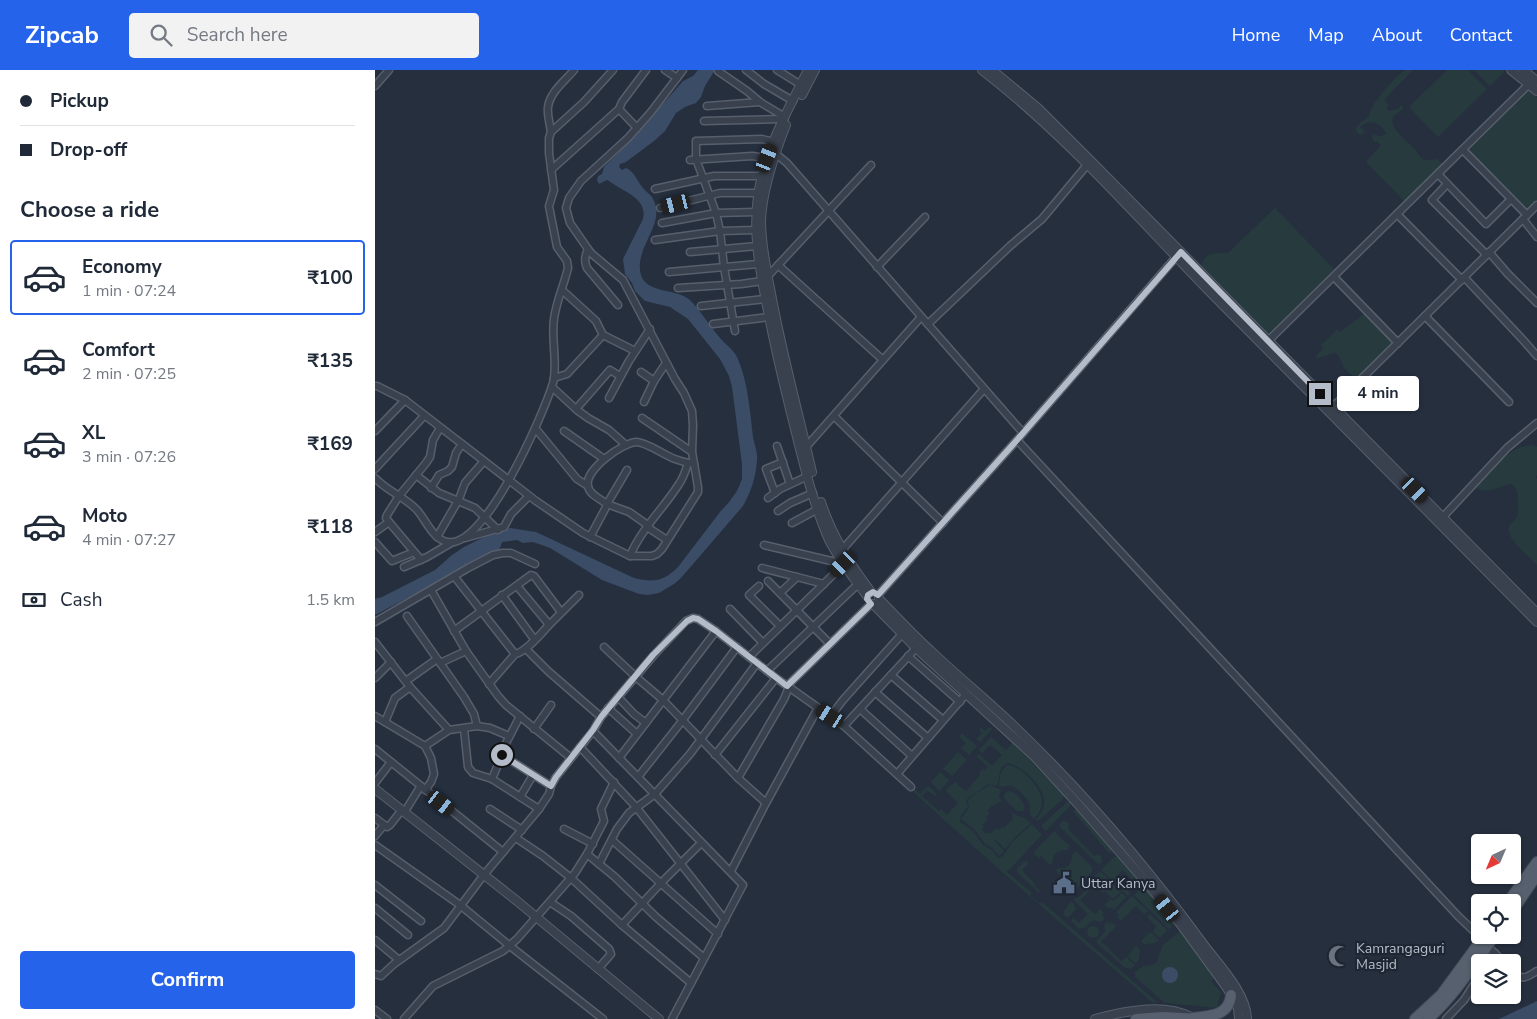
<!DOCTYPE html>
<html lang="en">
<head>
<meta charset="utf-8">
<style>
	:root { --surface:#fff; --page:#f2f2f3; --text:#1f2937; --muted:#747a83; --line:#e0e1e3; --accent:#2563eb }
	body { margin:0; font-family:"Nunito Sans",sans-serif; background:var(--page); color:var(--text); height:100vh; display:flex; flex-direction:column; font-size:19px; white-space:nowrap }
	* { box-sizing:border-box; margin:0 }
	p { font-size:16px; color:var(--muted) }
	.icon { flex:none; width:28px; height:28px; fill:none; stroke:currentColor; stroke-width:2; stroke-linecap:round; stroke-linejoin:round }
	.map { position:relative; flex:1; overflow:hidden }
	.sheet { display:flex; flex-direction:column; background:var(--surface); width:375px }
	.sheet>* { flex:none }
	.top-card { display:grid; align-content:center; height:110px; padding:0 20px; background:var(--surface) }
	.needle { width:32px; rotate:224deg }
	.fabs { position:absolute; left:1096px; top:764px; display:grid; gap:10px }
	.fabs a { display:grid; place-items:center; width:50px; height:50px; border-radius:5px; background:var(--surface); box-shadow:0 1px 4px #0004; font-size:25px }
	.end { position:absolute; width:22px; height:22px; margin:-11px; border:6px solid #b5bcc9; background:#111; box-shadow:0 0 0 2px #111 }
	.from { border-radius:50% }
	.bubble { position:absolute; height:35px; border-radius:5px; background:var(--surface); box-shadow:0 1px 4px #0004; font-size:16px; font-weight:700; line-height:35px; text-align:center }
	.car { position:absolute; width:15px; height:30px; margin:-15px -8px; border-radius:6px; box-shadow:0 0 4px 1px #0007; background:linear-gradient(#222 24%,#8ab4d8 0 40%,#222 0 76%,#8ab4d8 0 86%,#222 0) }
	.top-card b { display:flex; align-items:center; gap:18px; height:48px; font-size:19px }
	.top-card b+b { border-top:1px solid var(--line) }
	.top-card i { width:12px; height:12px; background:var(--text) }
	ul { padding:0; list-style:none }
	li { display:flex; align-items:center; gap:15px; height:75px; margin:0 10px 8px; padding:0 10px; border:2px solid transparent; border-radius:5px }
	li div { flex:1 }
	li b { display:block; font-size:19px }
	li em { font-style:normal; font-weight:700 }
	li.active { border-color:var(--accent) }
	li>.icon { width:45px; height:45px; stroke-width:1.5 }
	h2 { padding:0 20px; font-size:22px; line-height:60px }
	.pay { display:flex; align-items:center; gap:12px; height:55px; padding:0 20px; font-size:19px }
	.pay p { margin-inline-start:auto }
	.cta { display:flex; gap:10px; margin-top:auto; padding:10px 20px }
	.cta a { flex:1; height:58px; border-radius:5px; background:var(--accent); color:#fff; font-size:20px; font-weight:700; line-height:58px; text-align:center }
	header { display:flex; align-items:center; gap:30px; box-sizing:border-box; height:70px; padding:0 25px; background:var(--accent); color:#fff }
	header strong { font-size:24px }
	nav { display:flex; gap:28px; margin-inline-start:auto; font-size:18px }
	.search { width:350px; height:45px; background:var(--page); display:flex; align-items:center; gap:12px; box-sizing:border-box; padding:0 18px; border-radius:5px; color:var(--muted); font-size:19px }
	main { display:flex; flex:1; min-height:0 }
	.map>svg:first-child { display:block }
</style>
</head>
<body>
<header>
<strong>Zipcab</strong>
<div class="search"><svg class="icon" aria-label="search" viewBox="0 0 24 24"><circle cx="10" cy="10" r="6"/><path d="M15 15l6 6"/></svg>Search here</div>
<nav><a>Home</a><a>Map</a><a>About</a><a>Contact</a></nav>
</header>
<main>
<section class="sheet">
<div class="top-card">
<b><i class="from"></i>Pickup</b>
<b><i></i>Drop-off</b>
</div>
<h2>Choose a ride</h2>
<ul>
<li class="active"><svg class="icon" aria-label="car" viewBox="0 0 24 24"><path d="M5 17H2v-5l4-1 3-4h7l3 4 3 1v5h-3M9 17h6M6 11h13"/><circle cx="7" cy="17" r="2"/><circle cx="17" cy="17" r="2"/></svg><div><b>Economy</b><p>1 min · 07:24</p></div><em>₹100</em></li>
<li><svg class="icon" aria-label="car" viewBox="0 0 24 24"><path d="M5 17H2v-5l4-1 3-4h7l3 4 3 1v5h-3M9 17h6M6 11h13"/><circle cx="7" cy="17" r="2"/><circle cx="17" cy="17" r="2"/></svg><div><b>Comfort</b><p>2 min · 07:25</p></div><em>₹135</em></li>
<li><svg class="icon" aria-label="car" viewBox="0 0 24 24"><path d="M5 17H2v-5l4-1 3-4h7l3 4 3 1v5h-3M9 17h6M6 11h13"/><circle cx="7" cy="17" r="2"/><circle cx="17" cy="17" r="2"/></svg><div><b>XL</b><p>3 min · 07:26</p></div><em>₹169</em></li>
<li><svg class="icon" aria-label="car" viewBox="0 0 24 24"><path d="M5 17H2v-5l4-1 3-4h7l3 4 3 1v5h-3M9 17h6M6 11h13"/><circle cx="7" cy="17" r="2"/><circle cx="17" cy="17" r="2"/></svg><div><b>Moto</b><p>4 min · 07:27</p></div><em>₹118</em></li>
</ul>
<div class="pay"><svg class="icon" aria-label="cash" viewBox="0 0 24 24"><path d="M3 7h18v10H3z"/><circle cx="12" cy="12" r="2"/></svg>Cash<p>1.5 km</p></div>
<div class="cta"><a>Confirm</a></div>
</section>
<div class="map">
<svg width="1162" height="949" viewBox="0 0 1162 949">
	<rect width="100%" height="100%" fill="#252f3e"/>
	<g fill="#273b3f">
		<path d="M1030 0H1038L1009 30 1013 34 1012 39 1015 41 1023 39 1026 35 1028 36V39C1026 41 1021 43 1019 46 1011 56 1033 72 1039 78 1042 81 1045 89 1050 90 1053 91 1058 89 1062 89L1067 93V97L1030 132 991 92 1006 75 1003 72 998 71 997 66 999 65 1006 66 1011 64C1006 53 996 48 985 57L990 61 988 64H984L980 60 985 53 994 46C997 32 1019 8 1030 0Z"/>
		<polygon points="1072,0 1093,0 1112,19 1063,67 1034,37"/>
		<polygon points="1099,0 1128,0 1130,1 1115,16"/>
		<polygon points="1153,19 1162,28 1162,133 1152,142 1091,81"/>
		<path d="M900 138 959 199 894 265 827 196C828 182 842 183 853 183Z"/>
		<polygon points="990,243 1019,273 982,310 969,298 963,284 958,283 942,289 940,286 948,279 946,275 962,260 965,262"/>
		<path d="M1157 375 1162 377V405L1160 407 1162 409V495C1155 488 1136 472 1134 462 1132 455 1139 452 1142 446 1144 441 1143 438 1143 434 1142 425 1145 418 1135 414 1124 417 1112 424 1100 418 1115 402 1133 376 1157 375Z"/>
		<polygon points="606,657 610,661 615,657 617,659 605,672 601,669 607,663 604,660"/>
		<polygon points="587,663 602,676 594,685 586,678 591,673 584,667"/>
		<path d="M616 667 631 680 638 672 689 726 687 730 664 750H660C665 745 669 740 669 732 670 717 646 694 632 693L626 698 622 716 613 714 592 729 591 732 593 737 586 745 585 752 598 761 608 775 617 780 623 788 628 786 638 771 657 754 667 765 632 802 657 823 655 825 665 834 667 832 783 933 777 932 627 802 536 720 538 717 545 724 553 716 562 724 560 726 552 720 547 726 564 741 566 739 572 745 583 733 572 722 571 720 580 712 591 721 605 705 604 703 608 699 610 700 613 697 601 686 604 684 617 696 627 685 615 675 607 683 604 680Z"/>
		<polygon points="583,682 592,690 577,706 568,699"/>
		<path d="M631 695C645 694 666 718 667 731 667 738 664 744 659 749 653 744 656 740 654 733 652 728 642 717 636 716 631 715 629 718 624 716L625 705Z"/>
		<polygon points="565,702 574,710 565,721 556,712"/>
		<path d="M615 715 626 720 624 727 627 732H624L619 736 618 735 613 740 615 743 611 747 613 749 607 755 609 757 607 759 611 764 613 762 615 764 621 758 624 760 628 756 629 758 638 748 636 742C644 748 649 745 656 753L640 767 630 779 620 769 619 770 629 781 624 786 617 778 610 774 600 760 586 749 594 738 593 730 601 723Z"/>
		<path d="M633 721C640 721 649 731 650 738L648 741H642L630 730 629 725Z"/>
		<polygon points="692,732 696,732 695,736 671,761 666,756"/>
		<polygon points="702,739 737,779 735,784 698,741"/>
		<polygon points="687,751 692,752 694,756 693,759 719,786 723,785 726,786 727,789 726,793 723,794 684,756"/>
		<path d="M679 761 695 776 692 780C684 780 677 783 678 792L675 795 666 786 664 788 658 783Z"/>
		<path d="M701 781 717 797V802L695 826 687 818 689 815 687 813 690 810 681 801 683 798C693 800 697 794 697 784Z"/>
		<polygon points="743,786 765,810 761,814 748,800 740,807 755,823 753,826 726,800 739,787"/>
		<polygon points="651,790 654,793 647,800 660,814 659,815 665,821 664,823 642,802 642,798"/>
		<polygon points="725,801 746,822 738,829 730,821 728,823 720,815 717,817 715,815 720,806"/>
		<polygon points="770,816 800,853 794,859 759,825"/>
		<polygon points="712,819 714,821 705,830 720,844 725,839 729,843 727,845 730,848 726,852 718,850 709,858 704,859 696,851 698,848 704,853 713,844 698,829 703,828"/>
		<polygon points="747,823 751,827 739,840 736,837 734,839 729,835 735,830 732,826 738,831"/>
		<polygon points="757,826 773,841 769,844 761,836 746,851 742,847 744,845 741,842"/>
		<polygon points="696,831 699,834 701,839 693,848 689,845 689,841"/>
		<polygon points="775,844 792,860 785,868 778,862 781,856 773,848 773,846"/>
		<polygon points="733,851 735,854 737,852 741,856 726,871 746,891 751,887 760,895 755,899 749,897 722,873 722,870 730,862 729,855"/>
		<circle cx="718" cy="862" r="6"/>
		<polygon points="805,861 839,908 836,911 846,922 842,938 790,933 760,907 760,902 768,896 777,895 781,893 788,875"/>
		<polygon points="774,863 777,863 784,870 780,873 774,874 773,873 770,875 766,871"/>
		<polygon points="761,876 765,880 764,889 761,894 752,886"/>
	</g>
	<g fill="#3b4c66">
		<path d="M323 0H340L330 16 326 27 321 33 310 37 301 43 290 61 279 71 251 92 245 94 244 97 247 100 251 98C260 102 262 111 268 118 271 122 276 124 278 129 292 154 258 178 266 205 272 224 301 218 315 230 327 242 335 257 346 269 352 276 359 280 363 289 373 313 375 341 378 367 379 374 383 382 382 390 381 407 376 422 368 436L306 508 299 514 284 523 273 525 264 524 227 510 175 478 158 472 148 473 142 470 127 472 125 478 124 480 81 500 57 515 0 545V529L7 527 60 500 77 485 89 477 115 464 135 458 161 462 259 508C279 513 289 511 303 497L345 442 354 432 362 421 367 409V394L357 317 354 306 345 289 313 249 295 237 270 231 260 221 257 213 250 204 248 189 268 149C273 128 248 122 234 111L232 110 224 114 222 110 223 106 227 104 229 97 259 67 308 11 318 6Z"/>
		<circle cx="795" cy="905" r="8"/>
		<polygon points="1162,931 1162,949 1124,949"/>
	</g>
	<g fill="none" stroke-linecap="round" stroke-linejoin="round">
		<g stroke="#575f6c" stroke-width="9">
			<g id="minor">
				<polyline points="290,0 302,8"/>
				<polyline points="371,0 389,14 418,31"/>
				<polyline points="402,0 426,15"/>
				<polyline points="343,1 372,21 385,32 410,47"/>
				<polyline points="0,16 14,0"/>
				<polyline points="332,36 385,32"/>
				<polyline points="329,51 408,49"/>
				<polyline points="262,58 244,39 247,32 271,0"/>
				<path d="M176 62C175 54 172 45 173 37 175 22 190 11 199 0"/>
				<polyline points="1088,80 1152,145"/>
				<polyline points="401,84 412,93 648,363"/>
				<polyline points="315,90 377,86 392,88"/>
				<polyline points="176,100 244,39"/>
				<polyline points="1063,104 1111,154 1136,129"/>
				<polyline points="1072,114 1057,130 1112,185"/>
				<polyline points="280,119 339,106 387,106"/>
				<polyline points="285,138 345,123 383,123"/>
				<polyline points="1022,144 1087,210"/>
				<polyline points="1148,149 1162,167"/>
				<polyline points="287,153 341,143 381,142"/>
				<polyline points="280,170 345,161 381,160"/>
				<path d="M213 179C210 186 209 191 212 198L243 235"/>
				<polyline points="315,182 382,176"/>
				<polyline points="1114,182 1133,204 1162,233"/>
				<polyline points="403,195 508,290"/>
				<polyline points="502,197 550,147"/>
				<polyline points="294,202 383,194"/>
				<polyline points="393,206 496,95"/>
				<polyline points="959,207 1023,273"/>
				<polyline points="1089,207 1149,271 1162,286"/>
				<polyline points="303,218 366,214 387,211"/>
				<polyline points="187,220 221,251 228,265"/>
				<polyline points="326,236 390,229"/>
				<polyline points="1050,246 1134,332"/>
				<polyline points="338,254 394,247"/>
				<polyline points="553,254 635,176 667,149 712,95"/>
				<polyline points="360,261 349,197 345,161 341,143 321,89 321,71 387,69 399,72"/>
				<polyline points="893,271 1154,14"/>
				<polyline points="266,302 279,311"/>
				<polyline points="179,308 192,304 228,265 260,281"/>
				<polyline points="0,316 2,316 30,330 161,431 208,463 255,486 277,486 282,484 287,479 323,422 323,417 317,382 318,355 317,341 309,323 300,309 248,210 217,184 213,179 195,153 191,138 194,128 206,111 253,68 276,42 308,0"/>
				<polyline points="177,317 202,340 213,348 234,360 251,375"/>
				<polyline points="234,328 254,291 275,259"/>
				<polyline points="269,332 279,311 291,293"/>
				<polyline points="958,337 1162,135"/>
				<polyline points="201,339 235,300 245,306"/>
				<polyline points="459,346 568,453"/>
				<polyline points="267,348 317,382"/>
				<polyline points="161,359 202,409 213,416"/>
				<polyline points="0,361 30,330"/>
				<polyline points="189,361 229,389"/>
				<polyline points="642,370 1083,846 1107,869"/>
				<polyline points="402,376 415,414"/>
				<polyline points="431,377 546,247"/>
				<polyline points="0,399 49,346"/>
				<polyline points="252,400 232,434 254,442 274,456"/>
				<polyline points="41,405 64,423 100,438 123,460"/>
				<path d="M0 408C12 421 30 427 42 440 51 450 58 470 73 472 110 479 169 343 178 313 183 294 176 270 179 249 181 232 189 215 193 198L192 191 182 177 174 136 179 120 174 83V68L176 62 209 32 238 0"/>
				<polyline points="56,418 64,405 73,401 77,397 81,383 87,374"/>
				<polyline points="400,423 391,399 408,392"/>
				<polyline points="393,428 405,419 433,406"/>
				<polyline points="403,441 415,433 438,423"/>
				<polyline points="1067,448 1132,378 1162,353"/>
				<polyline points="417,453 443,439"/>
				<polyline points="272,457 292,470"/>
				<polyline points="0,462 14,452"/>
				<polyline points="62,467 84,429 90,413 109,391"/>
				<path d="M215 467 230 439 232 434C226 429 214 425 213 416 209 400 248 372 262 372 273 373 289 385 300 389 306 391 313 393 319 394"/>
				<polyline points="90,468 129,457 136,444 154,426"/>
				<polyline points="0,472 17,491 39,482"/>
				<polyline points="389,475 469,494"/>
				<polyline points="467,480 609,319"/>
				<path d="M255 486C266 459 289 438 304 414 308 408 311 400 313 393"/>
				<polyline points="46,490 14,452 11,448 12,445 24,426 51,393 55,387 58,370 65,358"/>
				<polyline points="29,497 52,487 76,473"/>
				<polyline points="387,498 449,514"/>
				<polyline points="79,506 140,584"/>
				<polyline points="393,511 455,574"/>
				<polyline points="384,516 374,525 405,556"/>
				<polyline points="56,520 91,581 123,626 131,635 196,688"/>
				<polyline points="405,523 422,507"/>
				<polyline points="127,525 159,569"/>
				<polyline points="503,525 642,370 801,187"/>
				<polyline points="355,539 388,573"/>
				<polyline points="32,546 89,627 99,644 102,656"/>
				<polyline points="0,552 93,498 118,485 128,483 136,483 160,494"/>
				<polyline points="173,556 204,525"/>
				<polyline points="79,561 156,505 159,506 186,542"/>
				<polyline points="0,572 35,617 74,660"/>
				<polyline points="229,577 261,607 288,630 363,708 391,733"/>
				<polyline points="151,579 173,601 226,647"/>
				<polyline points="533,586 585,632"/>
				<polyline points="374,587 469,494"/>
				<polyline points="65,593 91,581"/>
				<polyline points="392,601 483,514"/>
				<polyline points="516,605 568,650"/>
				<polyline points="0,608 16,592"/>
				<polyline points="31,611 62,589"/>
				<path d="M114 614 140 584C149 583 167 563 173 556L172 552 142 516"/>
				<polyline points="412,616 496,534"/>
				<polyline points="500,622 553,668"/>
				<polyline points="243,627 259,644 271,653"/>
				<polyline points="233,638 262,664"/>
				<polyline points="485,639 537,686"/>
				<polyline points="0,646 50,676 56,688 59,704 56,712 50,720"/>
				<polyline points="145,646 127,681 127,685 176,716"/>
				<polyline points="455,647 468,630 527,564"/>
				<polyline points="10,652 20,628 35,617"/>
				<polyline points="469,656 541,578"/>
				<polyline points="89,659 93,697 98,703 117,709 164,739"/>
				<polyline points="159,659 176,635"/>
				<polyline points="218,661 368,815 297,949"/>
				<polyline points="50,676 74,660 102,656 115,658 134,666"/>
				<polyline points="205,677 261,737 350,850"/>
				<polyline points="0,679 128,782"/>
				<polyline points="340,685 401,608"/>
				<polyline points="244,688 341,561"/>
				<polyline points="522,704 591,624"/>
				<polyline points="263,707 307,651 362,577"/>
				<polyline points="363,708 409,629 414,617"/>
				<polyline points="117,709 127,685"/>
				<polyline points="0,713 16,692"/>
				<polyline points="145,727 158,705"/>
				<polyline points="115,739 147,760"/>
				<polyline points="29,743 45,717"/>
				<polyline points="0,748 12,757 15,755 26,741"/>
				<polyline points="189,759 218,774"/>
				<polyline points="0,766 9,755"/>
				<polyline points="141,768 168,786 196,808 247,855 316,913"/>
				<polyline points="237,770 343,864"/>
				<polyline points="0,775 85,835 135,876 228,949"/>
				<polyline points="212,784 240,807 281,847 329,888"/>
				<polyline points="224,794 242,759 254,743 280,724 315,684 382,593"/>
				<polyline points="356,801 391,733 443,638"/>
				<polyline points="0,815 46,851"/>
				<polyline points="175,832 196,846 234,879 236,884 223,899"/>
				<polyline points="0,838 33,865"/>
				<polyline points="247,855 286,813 326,773"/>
				<polyline points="0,870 24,890"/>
				<polyline points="1112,876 1129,892"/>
				<polyline points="1113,892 1120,883"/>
				<path d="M1138 901C1148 911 1150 908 1162 901"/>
				<polyline points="0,904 6,906 19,894 69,858 108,806 164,739 174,724 176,716 181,707 218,661 226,647 279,585 311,551 318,548 323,549 341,561 401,608 469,656 536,717"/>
				<polyline points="0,940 12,949"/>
				<polyline points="29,949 58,916 128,881 142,869 200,803 212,784 229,751 226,739 239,712"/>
				<polyline points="1071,949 1089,930 1105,905"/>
			</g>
		</g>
		<g stroke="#575f6c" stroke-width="10">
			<g id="tertiary">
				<path d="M433 0C413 40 389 81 383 126 378 162 384 196 391 231 398 268 406 303 415 339 426 382 436 429 454 470 464 490 479 508 492 526"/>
				<path d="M607 0C691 65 761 146 835 222 944 332 1054 442 1162 552"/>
				<polyline points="617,0 663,38 716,91 1162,543"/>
				<polyline points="1136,0 1162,21"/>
				<polyline points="1148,0 1162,11"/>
				<polyline points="427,25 440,0"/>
				<path d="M411 55C400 83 387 120 386 151 386 178 393 207 398 234 409 291 424 346 437 402"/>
				<path d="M446 432C457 466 475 494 496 522"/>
				<path d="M504 529C521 546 537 564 555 580 582 606 612 630 639 656 709 723 772 797 829 875 844 895 872 924 872 949"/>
				<polyline points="498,534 541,578 659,686 702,733 770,811 807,856 852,918 863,938 864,949"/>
				<polyline points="0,719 142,831 284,949"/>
				<path d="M720 949C750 941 788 933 816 947"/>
			</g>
		</g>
		<g stroke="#424a57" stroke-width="12">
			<g id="primary">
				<polyline points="1133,832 1162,792"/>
				<polyline points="1138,840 1162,805"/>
				<path d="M818 948C835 946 854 946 856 925"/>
				<polyline points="761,949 788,947 824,949"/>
				<polyline points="1040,949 1066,925 1110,865"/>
				<path d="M1053 949C1080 925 1099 894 1120 865"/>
			</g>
		</g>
		<use href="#minor" stroke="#39414e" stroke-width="6"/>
		<use href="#tertiary" stroke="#39414e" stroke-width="8"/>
		<use href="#primary" stroke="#57606e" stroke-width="10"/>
	</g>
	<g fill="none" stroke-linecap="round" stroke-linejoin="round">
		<polyline stroke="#b5bcc9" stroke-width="6" points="127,685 176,716 181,707 218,660 226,647 278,585 312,551 318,548 323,549 341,561 412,616 496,534 492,529 493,525 498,522 503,525 642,370 806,182 945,324"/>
	</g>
	<defs>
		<g id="civic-bare" transform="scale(1.725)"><path d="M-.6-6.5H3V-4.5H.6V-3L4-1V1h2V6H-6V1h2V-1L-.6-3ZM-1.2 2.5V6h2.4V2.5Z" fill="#5c6f8a" stroke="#1e2633" stroke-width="2.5" paint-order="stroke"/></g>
		<g id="mosque-bare" transform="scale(1.725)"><path d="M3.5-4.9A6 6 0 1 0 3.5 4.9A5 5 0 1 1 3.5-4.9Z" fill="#6b7280" stroke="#1e2633" stroke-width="2.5" paint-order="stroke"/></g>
	</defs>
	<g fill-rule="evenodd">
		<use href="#civic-bare" x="689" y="813"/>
		<use href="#mosque-bare" x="964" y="886"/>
	</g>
	<g text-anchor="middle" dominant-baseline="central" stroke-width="4.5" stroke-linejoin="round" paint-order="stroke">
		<g font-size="14" fill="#b5bcc9" stroke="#1e2633" text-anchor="start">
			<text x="706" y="813">Uttar Kanya</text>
			<text x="981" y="878">Kamrangaguri<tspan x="981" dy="16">Masjid</tspan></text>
		</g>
	</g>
</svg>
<div class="fabs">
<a><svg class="needle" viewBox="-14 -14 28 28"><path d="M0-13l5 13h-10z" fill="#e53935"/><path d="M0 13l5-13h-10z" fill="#747a83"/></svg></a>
<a><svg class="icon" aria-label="locate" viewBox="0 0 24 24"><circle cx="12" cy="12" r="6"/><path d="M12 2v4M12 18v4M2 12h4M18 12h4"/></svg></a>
<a><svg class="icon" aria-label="layers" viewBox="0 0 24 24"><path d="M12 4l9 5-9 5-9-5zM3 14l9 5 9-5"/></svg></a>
</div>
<i class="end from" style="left:127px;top:685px"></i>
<i class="end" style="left:945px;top:324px"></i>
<div class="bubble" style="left:962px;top:306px;width:82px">4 min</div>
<i class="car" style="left:392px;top:88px;rotate:22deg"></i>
<i class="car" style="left:301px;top:134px;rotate:256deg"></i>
<i class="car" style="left:1040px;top:420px;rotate:135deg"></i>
<i class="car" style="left:468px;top:494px;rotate:225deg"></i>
<i class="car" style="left:455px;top:646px;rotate:303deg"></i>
<i class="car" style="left:66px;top:733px;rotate:128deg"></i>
<i class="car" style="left:792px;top:838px;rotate:321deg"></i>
</div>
</main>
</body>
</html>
